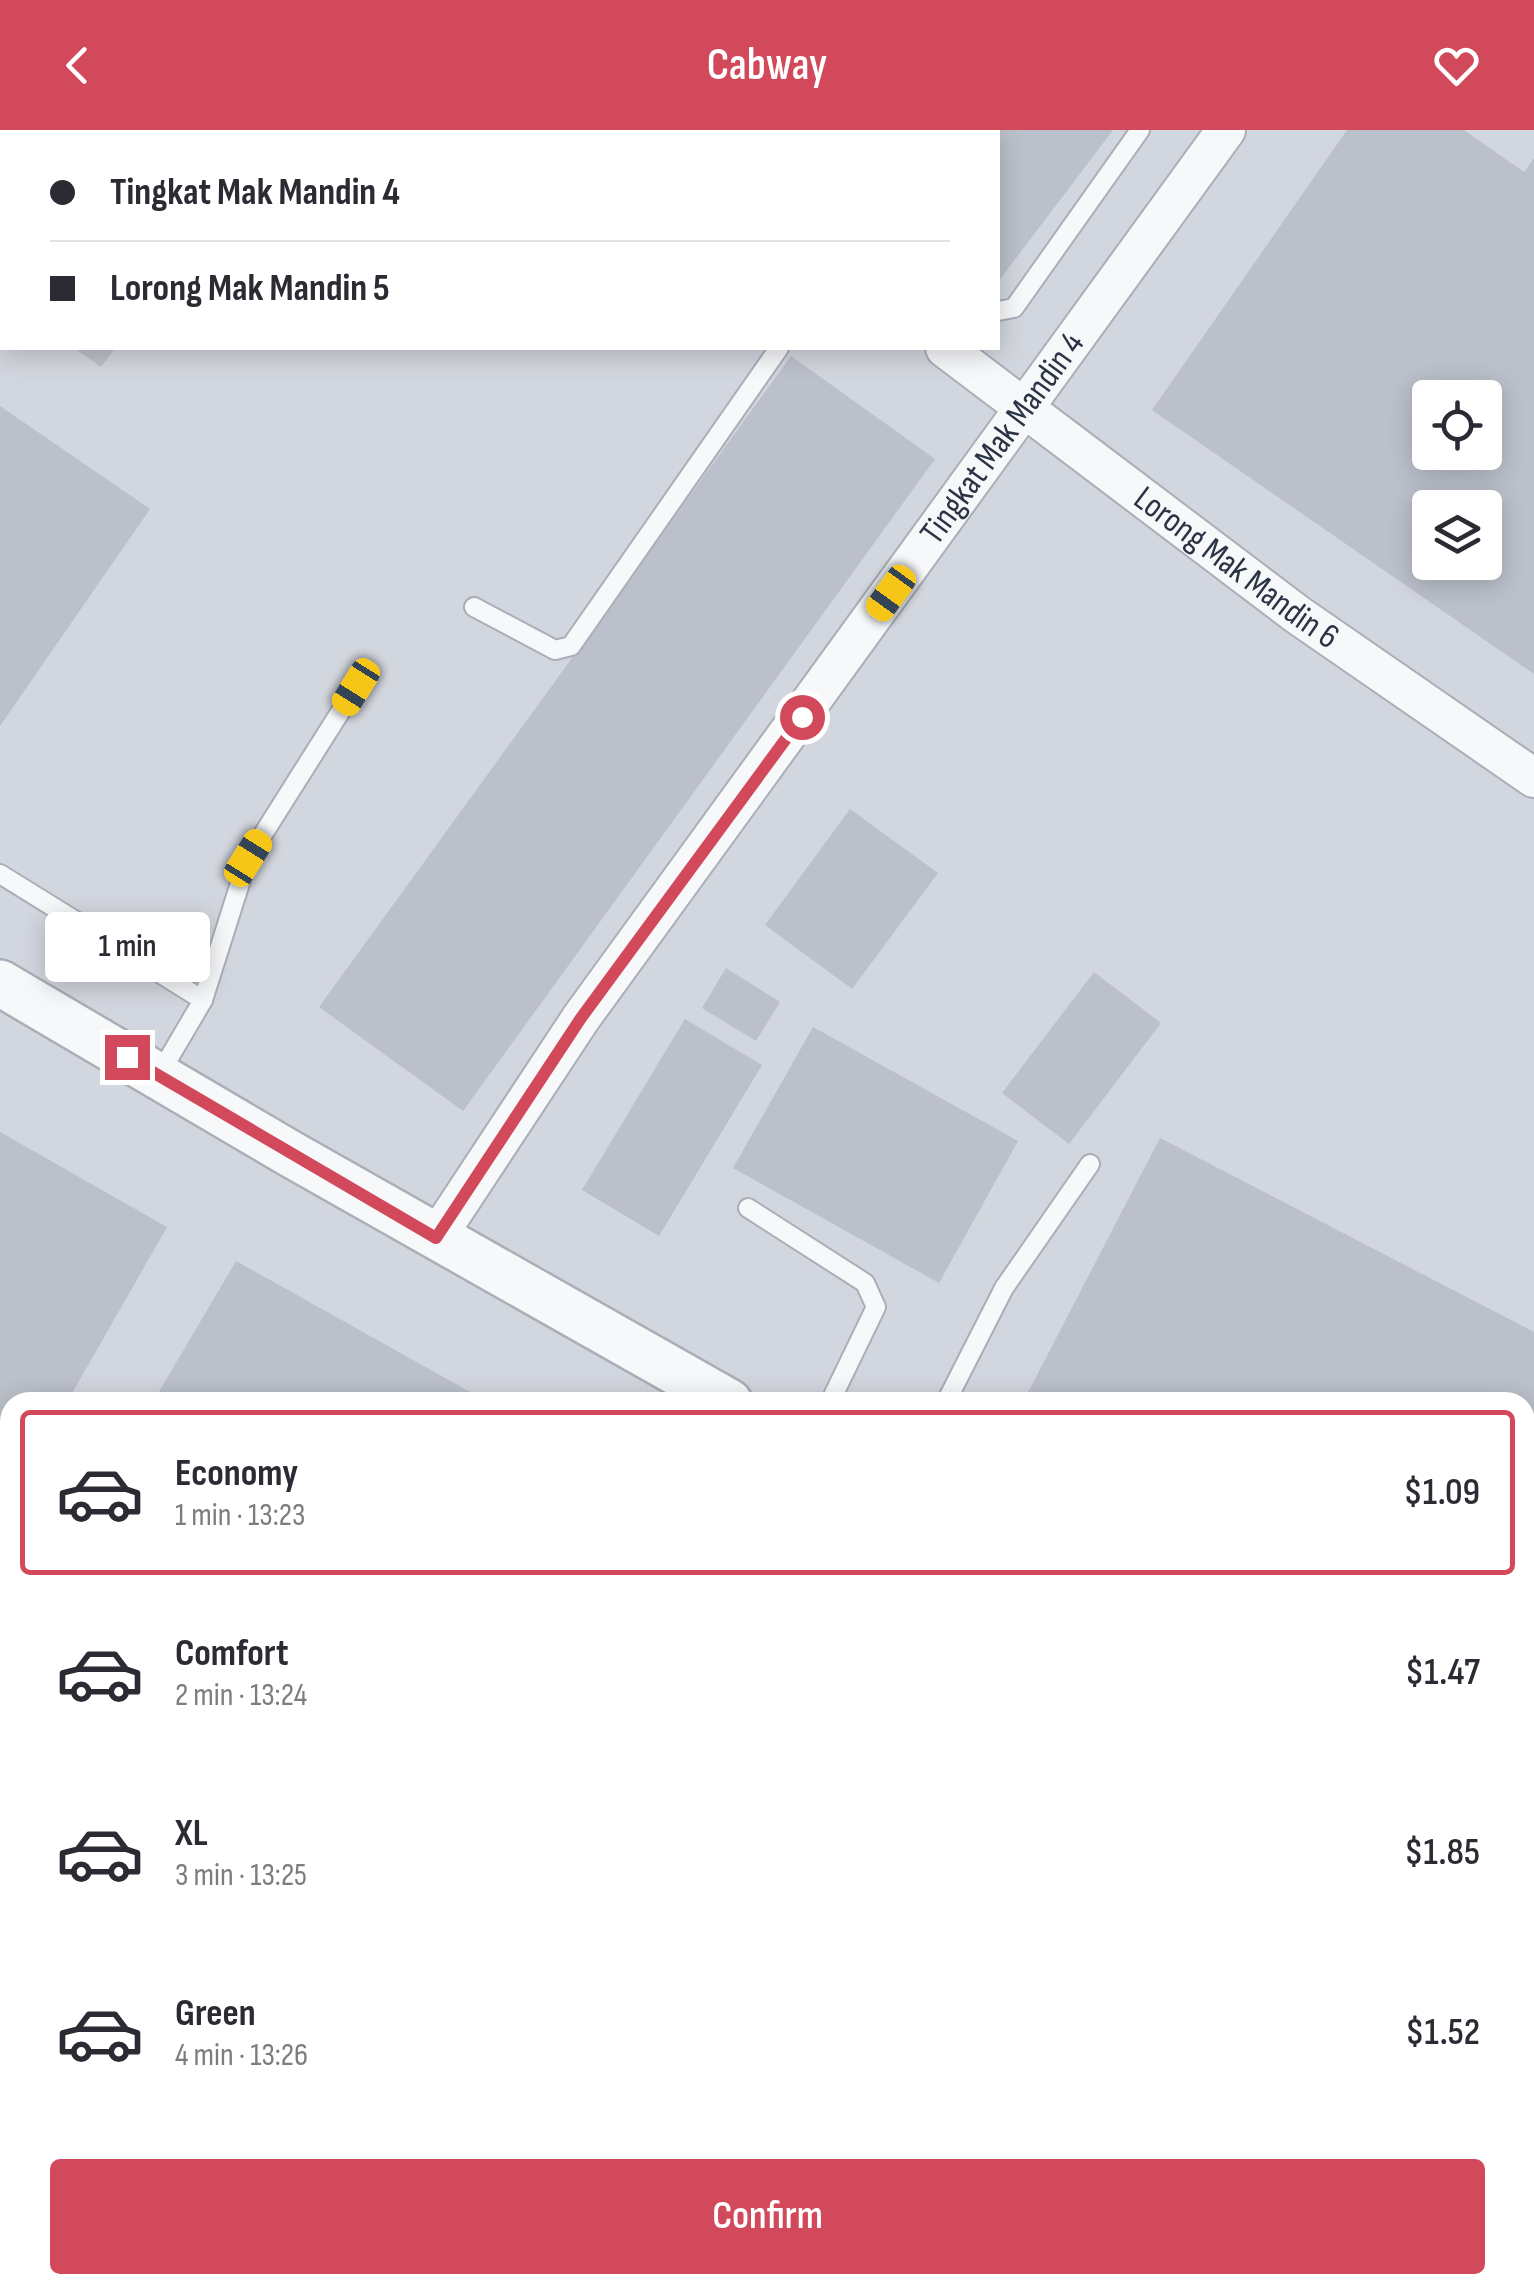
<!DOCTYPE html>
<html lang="en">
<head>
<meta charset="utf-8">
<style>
	:root { --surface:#fff; --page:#f7f7f7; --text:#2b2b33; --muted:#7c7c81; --line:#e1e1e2; --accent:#d1495b }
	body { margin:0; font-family:"Sofia Sans Condensed",sans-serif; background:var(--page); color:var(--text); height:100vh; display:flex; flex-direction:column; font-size:38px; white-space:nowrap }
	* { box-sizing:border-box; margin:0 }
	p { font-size:32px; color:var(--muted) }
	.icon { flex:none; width:55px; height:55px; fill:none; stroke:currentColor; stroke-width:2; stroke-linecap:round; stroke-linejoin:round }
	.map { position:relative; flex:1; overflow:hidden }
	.details { position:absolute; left:0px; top:1262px; width:1535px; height:902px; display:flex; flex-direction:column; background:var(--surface); border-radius:30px 30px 0 0; box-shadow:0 5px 25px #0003 }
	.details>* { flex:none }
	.guide { position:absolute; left:0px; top:0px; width:1000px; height:220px; box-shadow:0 5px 25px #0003; display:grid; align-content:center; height:220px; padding:0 50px; background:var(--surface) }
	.buttons { position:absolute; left:1412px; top:250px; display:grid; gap:20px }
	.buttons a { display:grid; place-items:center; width:90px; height:90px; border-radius:10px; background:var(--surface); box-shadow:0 5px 25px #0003; font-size:50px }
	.end { position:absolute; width:45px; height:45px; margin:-22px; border:12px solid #d1495b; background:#fff; box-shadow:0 0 0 5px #fff }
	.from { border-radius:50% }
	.bubble { position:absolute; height:70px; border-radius:10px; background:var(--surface); box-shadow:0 5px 25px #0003; font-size:32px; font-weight:600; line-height:70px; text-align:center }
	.car { position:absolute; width:30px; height:60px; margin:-30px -15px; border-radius:12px; box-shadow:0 0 8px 2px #0007; background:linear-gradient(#f5c518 24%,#345 0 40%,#f5c518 0 76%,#345 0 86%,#f5c518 0) }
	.guide b { display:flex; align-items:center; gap:35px; height:95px; font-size:38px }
	.guide b+b { border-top:2px solid var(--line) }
	.guide i { width:25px; height:25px; background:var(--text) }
	ul { padding:18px 0 0; list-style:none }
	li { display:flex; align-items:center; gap:30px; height:165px; margin:0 20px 15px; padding:0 30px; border:5px solid transparent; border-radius:10px }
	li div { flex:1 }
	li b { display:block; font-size:38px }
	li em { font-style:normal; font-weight:600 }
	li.selected { border-color:var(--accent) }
	li>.icon { width:90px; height:90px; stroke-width:1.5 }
	.primary-button { display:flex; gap:20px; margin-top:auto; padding:20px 50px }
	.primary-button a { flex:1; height:115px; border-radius:10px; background:var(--accent); color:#fff; font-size:40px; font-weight:600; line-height:115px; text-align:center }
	header { display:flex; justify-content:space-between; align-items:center; height:130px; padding:0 50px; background:var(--accent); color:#fff; font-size:45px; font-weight:600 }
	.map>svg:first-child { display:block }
</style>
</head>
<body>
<header><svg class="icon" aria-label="back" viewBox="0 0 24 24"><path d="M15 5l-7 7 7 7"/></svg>Cabway<svg class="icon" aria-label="heart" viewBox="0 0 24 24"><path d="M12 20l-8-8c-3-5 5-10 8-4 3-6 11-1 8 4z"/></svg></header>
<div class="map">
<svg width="1534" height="2164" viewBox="0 0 1534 2164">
	<rect width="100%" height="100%" fill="#e4e7ec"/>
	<g fill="#d2d6de" fill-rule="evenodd">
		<path d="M0 0H1534V1630L1525 1626V1272H10V1341L0 1336ZM2 2H998V218H2ZM1430 268H1485V322H1430ZM1430 378H1485V432H1430Z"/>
		<polygon points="1525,1775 1534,1779 1534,1853 1525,1885"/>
		<polygon points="967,2155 1449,2155 1447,2164 962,2164"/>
	</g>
	<polygon fill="#9fb4cc" points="1534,1960 1534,2147 1530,2164 1480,2164 1482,2155 1525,2155 1525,1995"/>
	<g fill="#bbc0ca" fill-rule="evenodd">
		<polygon points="998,0 1113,0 998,152"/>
		<path d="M1347 0H1464L1524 42 1534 28V544L1152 280ZM1430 268H1485V322H1430ZM1430 378H1485V432H1430Z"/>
		<polygon points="74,218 115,218 101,237"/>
		<polygon points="791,226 935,329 463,981 319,877"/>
		<polygon points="0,276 150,379 0,596"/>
		<polygon points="850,679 938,743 852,859 765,795"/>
		<polygon points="726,838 780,872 756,911 702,878"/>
		<polygon points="1094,842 1161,893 1069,1014 1002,963"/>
		<polygon points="685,889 762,935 659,1106 582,1060"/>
		<polygon points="813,897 1018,1011 939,1153 733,1038"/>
		<polygon points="0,1002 167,1097 67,1272 10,1272 10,1296 0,1290"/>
		<polygon points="1160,1008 1534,1202 1534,1297 1525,1314 1525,1272 1023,1272"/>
		<polygon points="236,1131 488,1272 153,1272"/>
		<polygon points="1534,1449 1534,1564 1525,1559 1525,1466"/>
		<polygon points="10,1854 10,1914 0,1909 0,1871"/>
		<polygon points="0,2002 10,2008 10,2081 0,2075"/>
		<polygon points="138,2155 214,2155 209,2164 154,2164"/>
		<polygon points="431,2155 684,2155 700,2164 446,2164"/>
		<polygon points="1083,2155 1178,2155 1194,2164 1078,2164"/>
		<polygon points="1247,2155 1401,2155 1399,2164 1244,2164"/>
	</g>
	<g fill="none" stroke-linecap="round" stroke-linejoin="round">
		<g stroke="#a9aeb7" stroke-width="22">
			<g id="service">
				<polyline points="749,0 752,2"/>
				<polyline points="288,2 290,0"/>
				<polyline points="998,181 1014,178 1140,0"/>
				<polyline points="474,477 555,520 571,516 779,218"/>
				<polyline points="0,744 203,870"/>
				<polyline points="159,945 203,870 248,728 356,557"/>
				<polyline points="748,1078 865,1153 876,1177 830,1272"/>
				<polyline points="946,1272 1004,1158 1090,1034"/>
				<polyline points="1525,1374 1534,1355"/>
				<polyline points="952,2164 957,2155"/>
			</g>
		</g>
		<g stroke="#a9aeb7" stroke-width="42">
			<g id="minor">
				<polyline points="650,0 653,2"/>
				<path id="s1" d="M945 218 1298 485 1534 648"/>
				<path id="s2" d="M436 1108 581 888 1226 0"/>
				<polyline points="0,1379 10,1385"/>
				<polyline points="854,2164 859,2155"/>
			</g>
		</g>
		<g stroke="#a9aeb7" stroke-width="50">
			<g id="tertiary">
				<polyline points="0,853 289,1023 729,1272"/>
				<polyline points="1525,1696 1534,1701"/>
			</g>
		</g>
		<use href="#service" stroke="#f7f8fa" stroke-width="18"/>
		<use href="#minor" stroke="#f7f8fa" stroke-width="38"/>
		<use href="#tertiary" stroke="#f7f8fa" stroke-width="45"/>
	</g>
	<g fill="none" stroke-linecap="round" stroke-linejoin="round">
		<polyline stroke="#d1495b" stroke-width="12" points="127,927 436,1108 581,888 802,587"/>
	</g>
	<g text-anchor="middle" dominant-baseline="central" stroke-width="8" stroke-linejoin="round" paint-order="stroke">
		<g font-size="35" fill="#2b3445" stroke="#f4f6f9">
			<text stroke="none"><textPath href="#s2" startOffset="980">Tingkat Mak Mandin 4</textPath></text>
			<text stroke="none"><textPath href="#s1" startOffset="365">Lorong Mak Mandin 6</textPath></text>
		</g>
	</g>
</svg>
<div class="buttons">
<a><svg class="icon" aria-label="locate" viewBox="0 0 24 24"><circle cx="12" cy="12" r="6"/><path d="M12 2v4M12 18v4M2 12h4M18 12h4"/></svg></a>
<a><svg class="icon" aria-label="layers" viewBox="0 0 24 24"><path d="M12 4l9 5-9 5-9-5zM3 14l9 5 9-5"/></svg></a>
</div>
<i class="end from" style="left:802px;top:587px"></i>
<i class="end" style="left:127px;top:927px"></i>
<div class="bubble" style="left:45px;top:782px;width:165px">1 min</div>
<i class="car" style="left:891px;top:463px;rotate:216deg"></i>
<i class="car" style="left:356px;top:557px;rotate:212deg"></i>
<i class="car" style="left:248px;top:728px;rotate:32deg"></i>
<div class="guide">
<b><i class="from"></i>Tingkat Mak Mandin 4</b>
<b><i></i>Lorong Mak Mandin 5</b>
</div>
<section class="details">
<ul>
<li class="selected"><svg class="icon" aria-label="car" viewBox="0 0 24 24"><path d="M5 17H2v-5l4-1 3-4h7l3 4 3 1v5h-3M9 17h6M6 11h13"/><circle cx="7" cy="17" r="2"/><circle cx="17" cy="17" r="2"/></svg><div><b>Economy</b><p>1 min · 13:23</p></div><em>$1.09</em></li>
<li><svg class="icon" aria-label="car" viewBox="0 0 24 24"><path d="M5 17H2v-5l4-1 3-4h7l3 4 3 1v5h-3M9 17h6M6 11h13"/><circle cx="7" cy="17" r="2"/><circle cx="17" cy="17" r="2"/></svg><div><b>Comfort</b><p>2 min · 13:24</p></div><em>$1.47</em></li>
<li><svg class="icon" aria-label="car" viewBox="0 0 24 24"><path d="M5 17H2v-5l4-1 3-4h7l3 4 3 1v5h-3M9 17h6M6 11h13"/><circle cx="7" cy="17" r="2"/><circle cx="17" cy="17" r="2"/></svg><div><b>XL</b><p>3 min · 13:25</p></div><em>$1.85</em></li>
<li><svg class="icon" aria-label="car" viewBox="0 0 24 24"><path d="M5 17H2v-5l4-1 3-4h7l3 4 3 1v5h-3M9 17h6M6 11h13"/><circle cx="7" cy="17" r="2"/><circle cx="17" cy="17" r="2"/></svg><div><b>Green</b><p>4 min · 13:26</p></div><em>$1.52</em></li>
</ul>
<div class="primary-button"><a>Confirm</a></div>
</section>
</div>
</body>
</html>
